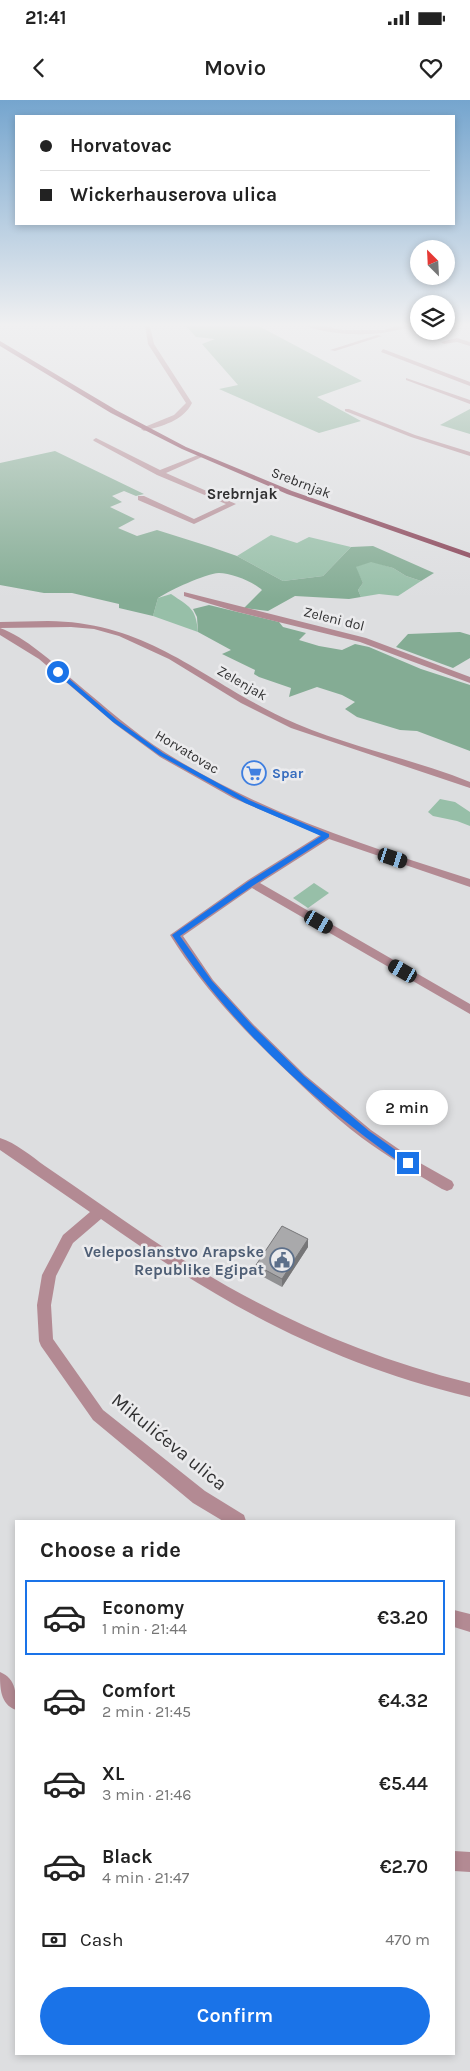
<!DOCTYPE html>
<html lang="en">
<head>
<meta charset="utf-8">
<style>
	:root { --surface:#fff; --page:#f2f2f2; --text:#222; --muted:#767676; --line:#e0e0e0; --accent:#1a73e8 }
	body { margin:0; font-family:Karla,sans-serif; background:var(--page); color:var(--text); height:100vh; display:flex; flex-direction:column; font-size:19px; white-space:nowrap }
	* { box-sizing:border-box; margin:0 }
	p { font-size:16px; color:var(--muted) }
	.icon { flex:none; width:28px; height:28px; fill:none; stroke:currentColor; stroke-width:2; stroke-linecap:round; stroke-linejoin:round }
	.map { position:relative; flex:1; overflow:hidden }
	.drawer { position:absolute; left:15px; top:1420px; width:440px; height:535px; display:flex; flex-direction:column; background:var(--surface); border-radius:0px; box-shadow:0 2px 8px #0003 }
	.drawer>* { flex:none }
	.top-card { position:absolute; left:15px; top:15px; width:440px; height:110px; border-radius:0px; box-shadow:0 2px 8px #0003; display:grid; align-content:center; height:110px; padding:0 25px; background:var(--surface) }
	.needle { width:32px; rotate:336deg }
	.tools { position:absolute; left:410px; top:140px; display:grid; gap:10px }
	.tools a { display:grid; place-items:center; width:45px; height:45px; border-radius:50%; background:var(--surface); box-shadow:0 2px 8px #0003; font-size:25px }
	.end { position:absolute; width:22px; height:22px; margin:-11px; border:6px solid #1a73e8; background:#fff; box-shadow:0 0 0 2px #fff }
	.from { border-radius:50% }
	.bubble { position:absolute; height:35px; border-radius:18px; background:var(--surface); box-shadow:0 2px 8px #0003; font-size:16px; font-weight:600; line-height:35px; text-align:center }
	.car { position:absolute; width:15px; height:30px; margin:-15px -8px; border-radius:6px; box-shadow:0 0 4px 1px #0007; background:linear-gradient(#222 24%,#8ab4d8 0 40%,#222 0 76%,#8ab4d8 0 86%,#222 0) }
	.top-card b { display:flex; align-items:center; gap:18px; height:48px; font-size:19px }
	.top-card b+b { border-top:1px solid var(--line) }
	.top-card i { width:12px; height:12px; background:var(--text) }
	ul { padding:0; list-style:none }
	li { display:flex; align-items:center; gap:15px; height:75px; margin:0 10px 8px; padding:0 15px; border:2px solid transparent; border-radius:0px }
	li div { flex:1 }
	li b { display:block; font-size:19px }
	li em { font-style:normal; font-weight:600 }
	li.current { border-color:var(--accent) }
	li>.icon { width:45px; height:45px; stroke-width:1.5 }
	h2 { padding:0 25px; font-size:22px; line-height:60px }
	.pay { display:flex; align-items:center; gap:12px; height:55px; padding:0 25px; font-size:19px }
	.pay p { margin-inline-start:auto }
	.action { display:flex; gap:10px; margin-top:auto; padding:10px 25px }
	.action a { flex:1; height:58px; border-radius:30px; background:var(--accent); color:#fff; font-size:20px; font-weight:600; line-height:58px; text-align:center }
	.status { display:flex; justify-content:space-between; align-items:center; height:35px; padding:0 25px; background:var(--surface); direction:ltr }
	.status svg { height:14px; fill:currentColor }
	header { display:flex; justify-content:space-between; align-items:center; height:65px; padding:0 25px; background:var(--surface); font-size:22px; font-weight:600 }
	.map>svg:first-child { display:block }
</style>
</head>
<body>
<div class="status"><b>21:41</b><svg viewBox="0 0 49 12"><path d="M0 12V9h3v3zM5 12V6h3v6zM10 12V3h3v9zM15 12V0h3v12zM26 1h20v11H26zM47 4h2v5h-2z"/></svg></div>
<header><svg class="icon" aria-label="back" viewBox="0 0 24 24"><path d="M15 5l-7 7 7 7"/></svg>Movio<svg class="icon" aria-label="heart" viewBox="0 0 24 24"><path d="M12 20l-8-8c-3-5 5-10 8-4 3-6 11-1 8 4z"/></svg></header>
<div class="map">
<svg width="470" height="1971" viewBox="0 0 470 1971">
	<rect width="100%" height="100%" fill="#dddee0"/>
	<g fill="#97bfa8">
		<polygon points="271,435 297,443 309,437 351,447 323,476 283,481 237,456"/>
		<polygon points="371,461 393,468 406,476 421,481 398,496 379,494 361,497 358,490 363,483 355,467"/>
		<path d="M171 494C190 507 196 508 198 532L153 516 158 498Z"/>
		<polygon points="440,699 455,702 470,712 470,726 457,721 433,716 428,712"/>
		<polygon points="314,783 329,793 308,808 293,798"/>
	</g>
	<g fill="#84ac94">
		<polygon points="183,223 253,223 362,281 317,297 361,321 319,333 219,289 238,285 202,244 215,239 196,237"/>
		<polygon points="470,309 470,334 440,325"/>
		<path d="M55 351 144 394 136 396 124 391 112 396 122 402 110 407 135 419 118 428 137 436 157 430 211 447 237 456 283 481 323 476 351 447 373 446 434 473 421 481 406 476 393 468 371 462 356 467 363 483 358 490 361 497 349 499 295 496 268 511 244 508 262 490C254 482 231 473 219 473 204 474 171 490 158 498L153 516 119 508V504L72 493H44L0 485V363Z"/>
		<polygon points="209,505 279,522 283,527 306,533 299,540 319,546 342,550 355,544 369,547 421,569 470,585 470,651 417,631 400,630 357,617 345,609 355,602 342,595 317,587 289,597 291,588 259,577 254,574 255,570 222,554 231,550 198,532 197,517 193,509"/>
		<polygon points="460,532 470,535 470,558 453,568 396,547 408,534"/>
	</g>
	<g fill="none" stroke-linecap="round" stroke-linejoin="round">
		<g fill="#b38a93" fill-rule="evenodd">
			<path d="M299 223H309L342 230H384L407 223H415C390 239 325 237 299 223Z"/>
			<path d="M145 225 150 226 154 244 192 303C183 321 162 326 144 331L141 329 142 328 174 315 186 303 148 244Z"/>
			<polygon points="377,235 382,236 335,251 330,250"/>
			<polygon points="457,238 470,242 470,246 457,242 444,244 441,242"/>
			<polygon points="383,249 470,282 470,286 381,252"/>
			<polygon points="406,278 470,300 470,304 406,280"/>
			<polygon points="345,309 349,309 415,335 470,352 470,356 411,337 345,311"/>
			<polygon points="96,338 160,370 198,355 202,355 202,357 166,373 236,404 194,424 138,400 138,396 144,396 194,419 226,404 157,375 94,341 93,340"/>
			<polygon points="184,492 366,538 470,577 470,583 360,542 234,511 184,496"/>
			<path d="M48 521C154 522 206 585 297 624 347 645 401 657 452 675L470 682V688L291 628 241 603 169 559 119 536 94 529 71 527 0 528V522Z"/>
			<path d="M0 528C24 536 55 564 74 581 104 606 133 632 166 653 260 712 366 746 470 779V787L329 739 260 783 470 904V914L252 788 183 836 213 880 253 924 305 975 371 1030 413 1059 452 1081 454 1085 452 1089 447 1091 442 1089C415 1073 388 1057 362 1038 329 1013 299 983 269 954 232 918 198 880 170 835L248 780 320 735 233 698 160 657 115 624 39 559 0 535Z"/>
			<path d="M0 1038C16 1043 31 1056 45 1066 81 1090 115 1115 151 1139 251 1206 352 1254 470 1283V1297C326 1262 221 1204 101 1119L73 1143 56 1176 51 1205 53 1239 103 1310 205 1391 244 1415 246 1421H223L193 1403 93 1320 41 1246 39 1241 37 1205 42 1175 63 1135 90 1112 0 1050Z"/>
			<polygon points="454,1510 470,1514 470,1532 454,1527"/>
			<path d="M0 1572C17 1579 16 1594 16 1610 0 1604 0 1588 0 1572Z"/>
			<polygon points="454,1751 470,1752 470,1772 454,1771"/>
		</g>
		<polygon fill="#884256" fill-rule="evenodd" points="0,241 116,310 186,347 292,391 470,453 470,458 287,394 182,349 111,313 0,246"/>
	</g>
	<polygon fill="#919193" points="308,1139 308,1147 282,1187 256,1173 256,1165"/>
	<polygon fill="#767678" points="308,1139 308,1147 282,1187 282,1179"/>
	<polygon fill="#a9a9ab" stroke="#767678" points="282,1126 308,1139 282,1179 256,1165"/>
	<linearGradient id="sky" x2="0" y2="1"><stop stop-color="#75a5ce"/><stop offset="0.45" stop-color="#f0f0f1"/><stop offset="1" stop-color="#f0f0f1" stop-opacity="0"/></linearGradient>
	<rect width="470" height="499" fill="url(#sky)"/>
	<path fill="#1a73e8" d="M56 571H60L117 620 163 653 249 700 329 734V737L254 785 180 836 212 881 252 925 304 976 369 1031 411 1061V1066H405C316 1004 231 927 172 835L249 781 321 736 245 703 159 655 113 622 56 573Z"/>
	<defs>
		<g id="supermarket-ring" transform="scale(1.25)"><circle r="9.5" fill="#ebebed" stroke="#3f7fe0" stroke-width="1.5"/><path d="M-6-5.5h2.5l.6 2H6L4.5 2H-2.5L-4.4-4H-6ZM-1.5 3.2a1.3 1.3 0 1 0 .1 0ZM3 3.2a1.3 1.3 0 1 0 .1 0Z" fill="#3f7fe0"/></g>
		<g id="civic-ring" transform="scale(1.25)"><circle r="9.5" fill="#ebebed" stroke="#5c6f8a" stroke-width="1.5"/><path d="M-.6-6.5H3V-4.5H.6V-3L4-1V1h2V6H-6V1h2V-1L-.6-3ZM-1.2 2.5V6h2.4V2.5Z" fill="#5c6f8a"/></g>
	</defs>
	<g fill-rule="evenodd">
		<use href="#supermarket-ring" x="254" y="673"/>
		<use href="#civic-ring" x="282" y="1160"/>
	</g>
	<g text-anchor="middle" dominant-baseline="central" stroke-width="5" stroke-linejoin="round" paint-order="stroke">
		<g font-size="14" fill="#303031" stroke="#ebebed">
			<text transform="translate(301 383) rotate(21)">Srebrnjak</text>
			<text transform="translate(334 519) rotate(14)">Zeleni dol</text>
			<text transform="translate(242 583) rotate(30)">Zelenjak</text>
			<text transform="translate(187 652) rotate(31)">Horvatovac</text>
		</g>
		<g font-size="14" font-weight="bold" fill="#366cbe" stroke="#ebebed" text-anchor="start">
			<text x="272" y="673">Spar</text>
		</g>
		<g font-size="15" font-weight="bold" fill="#303031" stroke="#ebebed">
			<text x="242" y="394">Srebrnjak</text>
		</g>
		<g font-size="16" font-weight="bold" fill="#4e5e75" stroke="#ebebed" text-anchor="end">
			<text x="264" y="1151">Veleposlanstvo Arapske<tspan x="264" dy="18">Republike Egipat</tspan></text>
		</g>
		<g font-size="19" fill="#303031" stroke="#ebebed">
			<text transform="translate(169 1342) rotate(39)">Mikulićeva ulica</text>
		</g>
	</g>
</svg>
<div class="tools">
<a><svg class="needle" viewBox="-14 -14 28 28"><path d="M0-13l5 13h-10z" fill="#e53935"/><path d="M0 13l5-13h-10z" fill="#767676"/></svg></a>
<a><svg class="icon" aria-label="layers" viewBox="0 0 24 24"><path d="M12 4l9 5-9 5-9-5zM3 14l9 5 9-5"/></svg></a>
</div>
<i class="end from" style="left:58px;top:572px"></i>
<i class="end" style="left:408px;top:1063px"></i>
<div class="bubble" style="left:366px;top:990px;width:82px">2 min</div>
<i class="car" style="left:393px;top:758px;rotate:108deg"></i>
<i class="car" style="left:319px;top:822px;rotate:120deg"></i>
<i class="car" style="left:403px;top:871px;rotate:300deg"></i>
<div class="top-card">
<b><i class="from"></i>Horvatovac</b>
<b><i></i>Wickerhauserova ulica</b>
</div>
<section class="drawer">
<h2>Choose a ride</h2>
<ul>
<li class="current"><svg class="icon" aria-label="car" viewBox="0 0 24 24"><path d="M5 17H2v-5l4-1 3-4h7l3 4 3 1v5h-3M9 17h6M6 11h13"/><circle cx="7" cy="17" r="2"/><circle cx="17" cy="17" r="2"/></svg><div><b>Economy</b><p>1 min · 21:44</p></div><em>€3.20</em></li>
<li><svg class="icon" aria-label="car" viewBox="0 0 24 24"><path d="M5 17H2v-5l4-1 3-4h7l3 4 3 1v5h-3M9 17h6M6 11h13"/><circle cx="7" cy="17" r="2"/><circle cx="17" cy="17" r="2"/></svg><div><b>Comfort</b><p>2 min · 21:45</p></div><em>€4.32</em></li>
<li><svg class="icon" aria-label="car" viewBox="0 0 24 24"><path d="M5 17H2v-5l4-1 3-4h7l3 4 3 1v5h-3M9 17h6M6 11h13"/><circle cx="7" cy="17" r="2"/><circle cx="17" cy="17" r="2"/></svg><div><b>XL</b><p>3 min · 21:46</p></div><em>€5.44</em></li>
<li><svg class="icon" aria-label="car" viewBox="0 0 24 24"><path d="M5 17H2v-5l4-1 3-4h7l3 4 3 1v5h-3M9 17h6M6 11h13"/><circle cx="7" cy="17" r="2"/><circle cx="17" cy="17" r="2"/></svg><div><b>Black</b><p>4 min · 21:47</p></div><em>€2.70</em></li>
</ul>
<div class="pay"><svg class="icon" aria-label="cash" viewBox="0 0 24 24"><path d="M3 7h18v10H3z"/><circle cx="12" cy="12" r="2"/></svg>Cash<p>470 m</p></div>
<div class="action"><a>Confirm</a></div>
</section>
</div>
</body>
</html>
